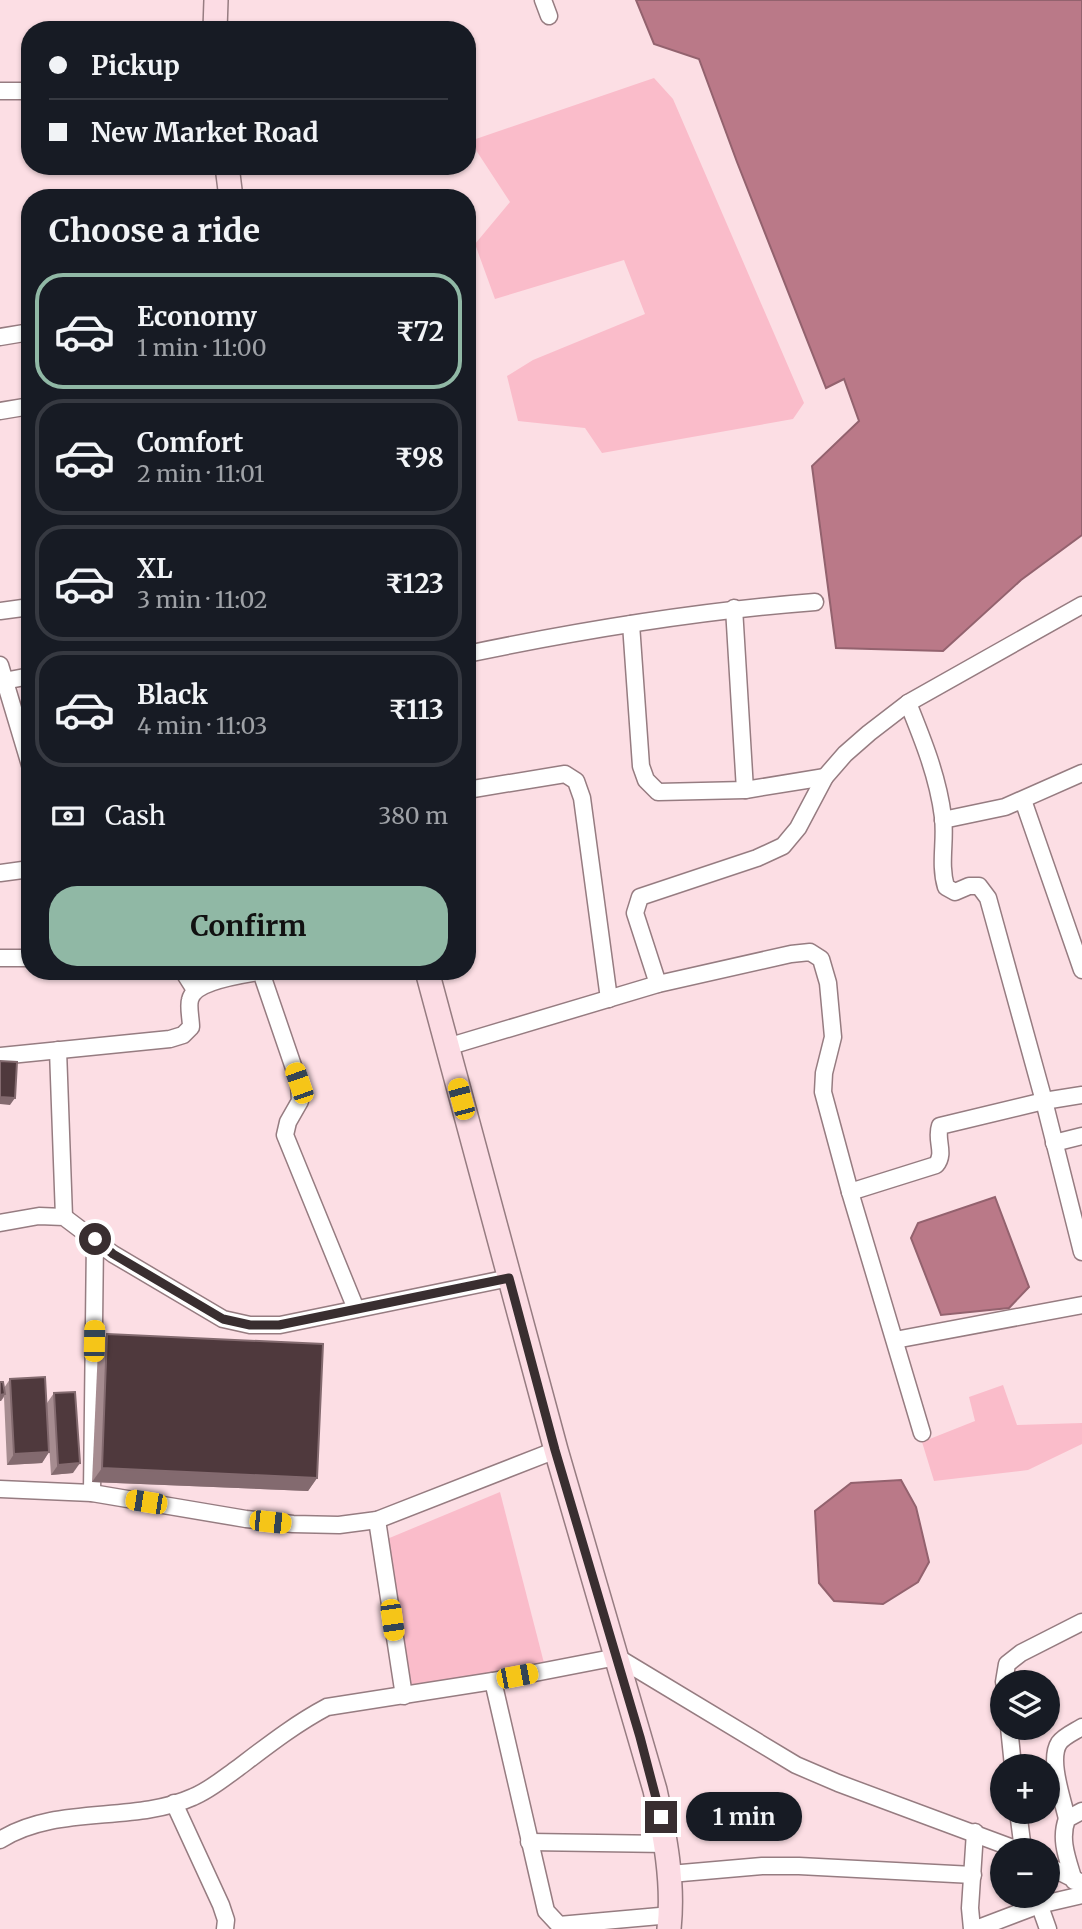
<!DOCTYPE html>
<html lang="en">
<head>
<meta charset="utf-8">
<style>
	:root { --surface:#171b24; --page:#242831; --text:#f1f3f6; --muted:#9ea1a6; --line:#363941; --accent:#90b8a5 }
	body { margin:0; font-family:Merriweather,serif; background:var(--page); color:var(--text); height:100vh; display:flex; flex-direction:column; font-size:26px; white-space:nowrap }
	* { box-sizing:border-box; margin:0 }
	p { font-size:23px; color:var(--muted) }
	.icon { flex:none; width:38px; height:38px; fill:none; stroke:currentColor; stroke-width:2; stroke-linecap:round; stroke-linejoin:round }
	.map { position:relative; flex:1; overflow:hidden }
	.sheet { position:absolute; left:21px; top:189px; width:455px; height:791px; display:flex; flex-direction:column; background:var(--surface); border-radius:28px; box-shadow:0 2px 5px #0004 }
	.sheet>* { flex:none }
	.hud { position:absolute; left:21px; top:21px; width:455px; height:154px; border-radius:28px; box-shadow:0 2px 5px #0004; display:grid; align-content:center; height:154px; padding:0 28px; background:var(--surface) }
	.tools { position:absolute; left:990px; top:1670px; display:grid; gap:14px }
	.tools a { display:grid; place-items:center; width:70px; height:70px; border-radius:50%; background:var(--surface); box-shadow:0 2px 5px #0004; font-size:35px }
	.end { position:absolute; width:32px; height:32px; margin:-16px; border:9px solid #392e30; background:#fff; box-shadow:0 0 0 4px #fff }
	.from { border-radius:50% }
	.bubble { position:absolute; height:49px; border-radius:24px; background:var(--surface); box-shadow:0 2px 5px #0004; font-size:23px; font-weight:700; line-height:49px; text-align:center }
	.car { position:absolute; width:21px; height:42px; margin:-21px -10px; border-radius:9px; box-shadow:0 0 5px 2px #0007; background:linear-gradient(#f5c518 24%,#345 0 40%,#f5c518 0 76%,#345 0 86%,#f5c518 0) }
	.hud b { display:flex; align-items:center; gap:24px; height:66px; font-size:26px }
	.hud b+b { border-top:2px solid var(--line) }
	.hud i { width:18px; height:18px; background:var(--text) }
	ul { padding:0; list-style:none }
	li { display:flex; align-items:center; gap:21px; height:116px; margin:0 14px 10px; padding:0 14px; border:4px solid var(--line); border-radius:28px }
	li div { flex:1 }
	li b { display:block; font-size:26px }
	li em { font-style:normal; font-weight:700 }
	li.current { border-color:var(--accent) }
	li>.icon { width:63px; height:63px; stroke-width:1.5 }
	h2 { padding:0 28px; font-size:32px; line-height:84px }
	.pay { display:flex; align-items:center; gap:18px; height:77px; padding:0 28px; font-size:26px }
	.pay p { margin-inline-start:auto }
	.primary-button { display:flex; gap:14px; margin-top:auto; padding:14px 28px }
	.primary-button a { flex:1; height:80px; border-radius:28px; background:var(--accent); color:#111; font-size:28px; font-weight:700; line-height:80px; text-align:center }
	.map>svg:first-child { display:block }
</style>
</head>
<body>
<div class="map">
<svg width="1082" height="1929" viewBox="0 0 1082 1929">
	<rect width="100%" height="100%" fill="#fcdee4"/>
	<g fill="#fabcca">
		<polygon points="654,78 673,99 804,403 793,419 602,453 585,428 518,421 507,376 533,360 645,314 624,260 495,299 475,244 510,202 470,141"/>
		<polygon points="1003,1385 1017,1425 1082,1423 1082,1444 1028,1470 934,1481 922,1442 975,1421 969,1397"/>
		<polygon points="500,1492 544,1663 411,1692 375,1544"/>
	</g>
	<g fill="#ba7988" stroke="#93626e" stroke-width="2">
		<polygon points="636,0 1082,0 1082,535 1021,580 943,651 836,648 812,466 859,421 844,379 826,388 737,162 699,59 654,44"/>
		<polygon points="995,1197 1029,1287 1009,1308 941,1315 911,1238 918,1223"/>
		<polygon points="901,1480 916,1507 929,1562 918,1582 883,1604 834,1601 819,1583 815,1511 851,1483"/>
	</g>
	<g fill="none" stroke-linecap="round" stroke-linejoin="round">
		<g stroke="#967c81" stroke-width="19">
			<g id="street">
				<polyline points="543,0 549,16"/>
				<polyline points="0,91 30,91"/>
				<polyline points="0,337 30,332"/>
				<polyline points="0,411 30,406"/>
				<polyline points="734,608 745,790"/>
				<polyline points="0,611 30,607"/>
				<polyline points="631,624 641,766 646,780 658,792 745,790 825,777"/>
				<path d="M467 654C582 630 698 611 815 602"/>
				<polyline points="0,665 30,765"/>
				<polyline points="4,681 30,676"/>
				<path d="M908 703C923 740 938 777 943 817 946 841 939 864 946 887L955 892 969 886H979L988 898 1044 1101 1082 1252"/>
				<polyline points="467,790 565,774 576,781 582,798 609,999"/>
				<polyline points="1023,800 1082,970"/>
				<polyline points="943,820 1005,807 1082,773"/>
				<polyline points="0,873 30,869"/>
				<polyline points="0,958 30,958"/>
				<polyline points="183,971 195,990"/>
				<polyline points="261,972 299,1083 300,1101 288,1122 285,1135 356,1309"/>
				<polyline points="658,984 635,913 640,897 757,858 783,846 798,828 825,777 845,754 869,733 908,703 1082,605"/>
				<polyline points="447,1047 658,984 791,954 810,952 821,959 828,983 833,1037 824,1073 823,1092 850,1192 922,1433"/>
				<polyline points="58,1050 64,1217"/>
				<path d="M0 1056 170 1039 183 1035 191 1027C191 1019 188 1007 190 1000 194 980 247 974 264 971"/>
				<polyline points="1054,1143 1082,1136"/>
				<path d="M850 1192 936 1165C946 1153 935 1140 940 1126L1044 1101 1082 1095"/>
				<polyline points="0,1223 39,1216 64,1217 113,1254 223,1319 250,1325 280,1325 509,1278"/>
				<polyline points="895,1340 1082,1305"/>
				<polyline points="0,1489 92,1493 246,1519 293,1524 339,1525 377,1520 556,1450"/>
				<polyline points="92,1493 95,1239"/>
				<polyline points="377,1520 404,1696"/>
				<polyline points="493,1681 546,1911 559,1925 671,1915"/>
				<polyline points="1004,1682 1007,1664 1021,1653 1082,1622"/>
				<polyline points="1009,1727 1013,1766"/>
				<polyline points="174,1803 221,1905 226,1920 225,1929"/>
				<polyline points="1018,1811 1023,1850"/>
				<path d="M1067 1819C1063 1800 1048 1760 1059 1743 1064 1736 1074 1732 1082 1727"/>
				<path d="M0 1840C57 1804 133 1824 193 1797 210 1790 224 1778 238 1768 267 1746 295 1724 327 1707L493 1681 617 1657 796 1765 838 1783 1018 1850"/>
				<polyline points="529,1842 667,1844"/>
				<polyline points="1048,1866 1080,1882"/>
				<polyline points="670,1874 762,1866 799,1866 973,1875"/>
				<path d="M1074 1881C1068 1860 1059 1840 1067 1819L1082 1811"/>
				<polyline points="1037,1898 1048,1929"/>
				<polyline points="972,1929 970,1908 975,1832"/>
				<polyline points="976,1929 1039,1905 1082,1895"/>
			</g>
		</g>
		<g stroke="#967c81" stroke-width="26">
			<g id="secondary">
				<polyline points="215,30 216,0"/>
				<polyline points="227,166 231,198"/>
				<path d="M427 971 556 1450 655 1790C665 1836 674 1882 669 1929"/>
			</g>
		</g>
		<use href="#street" stroke="#fff" stroke-width="16"/>
		<use href="#secondary" stroke="#fcdce4" stroke-width="23"/>
	</g>
	<g fill="#a68c90">
		<polygon points="107,1334 317,1478 308,1491 92,1482 98,1348"/>
		<polygon points="10,1379 47,1403 54,1393 73,1473 51,1475 48,1428 49,1452 42,1463 7,1465 4,1397 1,1401 4,1388"/>
	</g>
	<g fill="#836a6f">
		<polygon points="0,1097 15,1098 10,1105 0,1104"/>
		<polygon points="5,1394 1,1401 0,1401 0,1395"/>
		<polygon points="49,1452 42,1463 7,1465 14,1454"/>
		<polygon points="80,1463 73,1473 51,1475 58,1465"/>
		<polygon points="102,1468 317,1478 308,1491 92,1482"/>
	</g>
	<g fill="#4f393d" stroke="#836a6f" stroke-width="2">
		<polygon points="0,1061 17,1062 15,1098 0,1097"/>
		<polygon points="107,1334 323,1344 317,1478 102,1468"/>
		<polygon points="45,1377 49,1452 14,1454 10,1379"/>
		<polygon points="0,1382 3,1382 5,1394 0,1395"/>
		<polygon points="75,1392 80,1463 58,1465 54,1393"/>
	</g>
	<g fill="none" stroke-linecap="round" stroke-linejoin="round">
		<polyline stroke="#392e30" stroke-width="9" points="95,1239 113,1254 223,1319 250,1325 279,1325 509,1278 555,1450 640,1737 661,1817"/>
	</g>
</svg>
<div class="tools">
<a><svg class="icon" aria-label="layers" viewBox="0 0 24 24"><path d="M12 4l9 5-9 5-9-5zM3 14l9 5 9-5"/></svg></a>
<a>+</a>
<a>−</a>
</div>
<i class="end from" style="left:95px;top:1239px"></i>
<i class="end" style="left:661px;top:1817px"></i>
<div class="bubble" style="left:686px;top:1792px;width:116px">1 min</div>
<i class="car" style="left:299px;top:1083px;rotate:341deg"></i>
<i class="car" style="left:461px;top:1099px;rotate:345deg"></i>
<i class="car" style="left:94px;top:1341px;rotate:1deg"></i>
<i class="car" style="left:146px;top:1502px;rotate:279deg"></i>
<i class="car" style="left:270px;top:1522px;rotate:96deg"></i>
<i class="car" style="left:392px;top:1620px;rotate:172deg"></i>
<i class="car" style="left:517px;top:1676px;rotate:79deg"></i>
<div class="hud">
<b><i class="from"></i>Pickup</b>
<b><i></i>New Market Road</b>
</div>
<section class="sheet">
<h2>Choose a ride</h2>
<ul>
<li class="current"><svg class="icon" aria-label="car" viewBox="0 0 24 24"><path d="M5 17H2v-5l4-1 3-4h7l3 4 3 1v5h-3M9 17h6M6 11h13"/><circle cx="7" cy="17" r="2"/><circle cx="17" cy="17" r="2"/></svg><div><b>Economy</b><p>1 min · 11:00</p></div><em>₹72</em></li>
<li><svg class="icon" aria-label="car" viewBox="0 0 24 24"><path d="M5 17H2v-5l4-1 3-4h7l3 4 3 1v5h-3M9 17h6M6 11h13"/><circle cx="7" cy="17" r="2"/><circle cx="17" cy="17" r="2"/></svg><div><b>Comfort</b><p>2 min · 11:01</p></div><em>₹98</em></li>
<li><svg class="icon" aria-label="car" viewBox="0 0 24 24"><path d="M5 17H2v-5l4-1 3-4h7l3 4 3 1v5h-3M9 17h6M6 11h13"/><circle cx="7" cy="17" r="2"/><circle cx="17" cy="17" r="2"/></svg><div><b>XL</b><p>3 min · 11:02</p></div><em>₹123</em></li>
<li><svg class="icon" aria-label="car" viewBox="0 0 24 24"><path d="M5 17H2v-5l4-1 3-4h7l3 4 3 1v5h-3M9 17h6M6 11h13"/><circle cx="7" cy="17" r="2"/><circle cx="17" cy="17" r="2"/></svg><div><b>Black</b><p>4 min · 11:03</p></div><em>₹113</em></li>
</ul>
<div class="pay"><svg class="icon" aria-label="cash" viewBox="0 0 24 24"><path d="M3 7h18v10H3z"/><circle cx="12" cy="12" r="2"/></svg>Cash<p>380 m</p></div>
<div class="primary-button"><a>Confirm</a></div>
</section>
</div>
</body>
</html>
